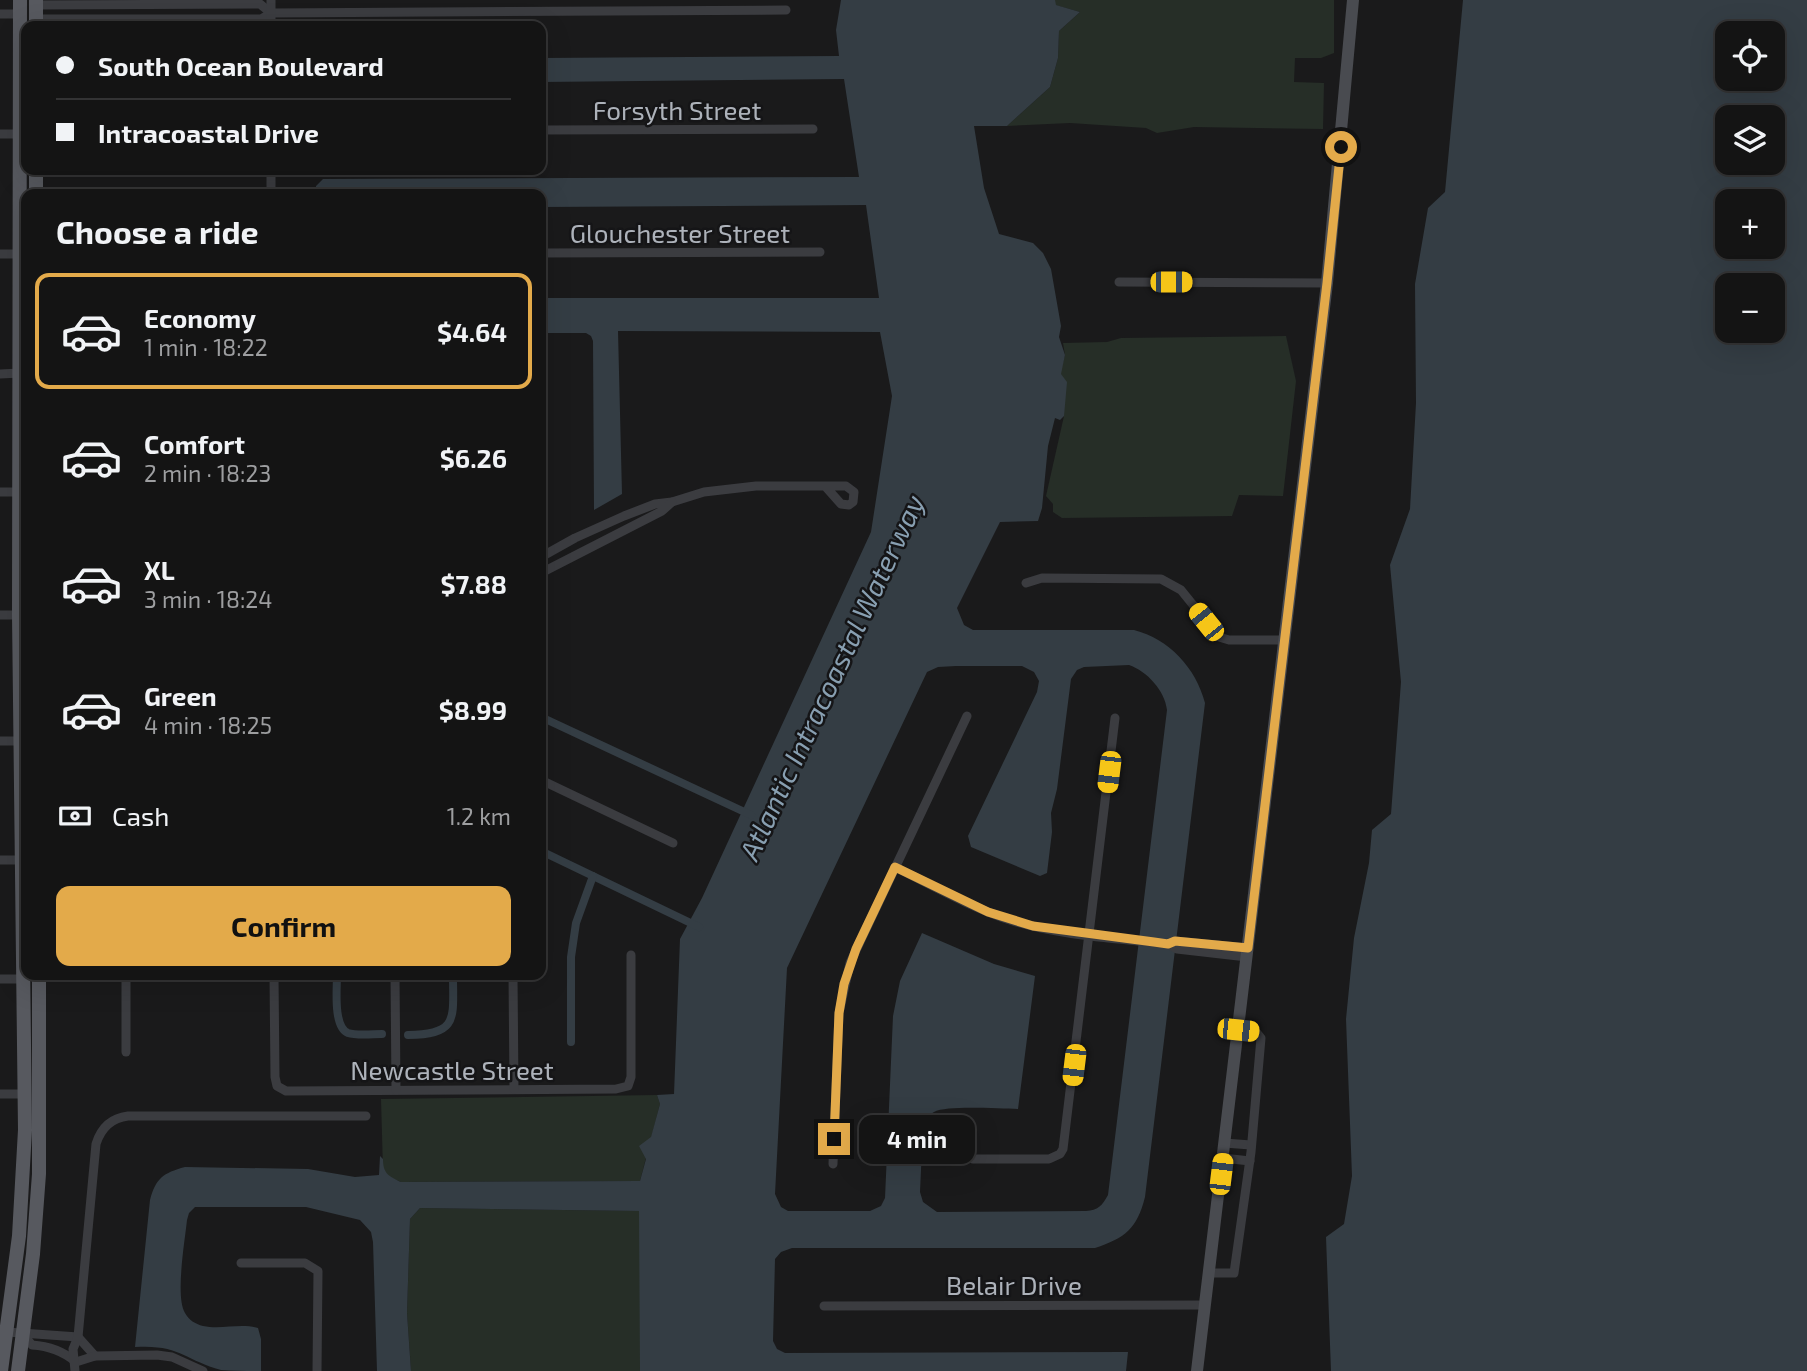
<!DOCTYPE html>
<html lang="en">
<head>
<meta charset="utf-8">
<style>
	:root { --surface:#141414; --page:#1d1d1d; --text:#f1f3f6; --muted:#9d9ea0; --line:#333334; --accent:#e3aa4a }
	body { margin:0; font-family:"Exo 2",sans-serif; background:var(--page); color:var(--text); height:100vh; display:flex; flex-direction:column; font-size:26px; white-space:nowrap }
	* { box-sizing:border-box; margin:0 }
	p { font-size:23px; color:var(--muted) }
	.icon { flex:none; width:38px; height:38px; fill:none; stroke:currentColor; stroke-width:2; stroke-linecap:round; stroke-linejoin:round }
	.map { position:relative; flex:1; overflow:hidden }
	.drawer { position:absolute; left:21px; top:189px; width:525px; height:791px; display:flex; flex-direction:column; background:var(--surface); border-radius:14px; box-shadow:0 7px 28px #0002,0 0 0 2px var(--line) }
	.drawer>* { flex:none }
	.guide { position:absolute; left:21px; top:21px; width:525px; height:154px; border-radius:14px; box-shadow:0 7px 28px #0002,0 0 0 2px var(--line); display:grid; align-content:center; height:154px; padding:0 35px; background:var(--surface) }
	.buttons { position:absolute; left:1715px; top:21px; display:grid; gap:14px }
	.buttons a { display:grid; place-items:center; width:70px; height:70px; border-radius:14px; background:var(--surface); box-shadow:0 7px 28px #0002,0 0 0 2px var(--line); font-size:35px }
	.end { position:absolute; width:32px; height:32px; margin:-16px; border:9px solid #e3aa4a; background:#111; box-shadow:0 0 0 4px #111 }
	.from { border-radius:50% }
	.bubble { position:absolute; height:49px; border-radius:14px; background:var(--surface); box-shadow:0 7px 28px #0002,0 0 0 2px var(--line); font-size:23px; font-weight:700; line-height:49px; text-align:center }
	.car { position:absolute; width:21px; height:42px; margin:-21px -10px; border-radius:9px; box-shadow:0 0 5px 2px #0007; background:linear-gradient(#f5c518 24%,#345 0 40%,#f5c518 0 76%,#345 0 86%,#f5c518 0) }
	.guide b { display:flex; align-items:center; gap:24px; height:66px; font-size:26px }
	.guide b+b { border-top:2px solid var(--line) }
	.guide i { width:18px; height:18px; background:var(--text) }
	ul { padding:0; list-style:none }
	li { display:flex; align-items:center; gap:21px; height:116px; margin:0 14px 10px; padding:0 21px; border:4px solid transparent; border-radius:14px }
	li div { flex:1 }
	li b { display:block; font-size:26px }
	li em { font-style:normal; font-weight:700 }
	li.on { border-color:var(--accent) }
	li>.icon { width:63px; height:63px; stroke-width:1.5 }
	h2 { padding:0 35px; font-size:32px; line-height:84px }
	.pay { display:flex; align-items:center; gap:18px; height:77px; padding:0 35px; font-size:26px }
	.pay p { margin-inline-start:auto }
	.action { display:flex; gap:14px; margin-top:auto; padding:14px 35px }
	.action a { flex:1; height:80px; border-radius:14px; background:var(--accent); color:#111; font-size:28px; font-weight:700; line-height:80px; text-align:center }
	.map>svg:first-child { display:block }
</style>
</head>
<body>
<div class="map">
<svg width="1807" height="1371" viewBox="0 0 1807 1371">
	<rect width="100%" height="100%" fill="#1a1a1b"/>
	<g fill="#262e27">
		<polygon points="1055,0 1334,0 1334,53 1321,58 1295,58 1294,82 1324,83 1323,129 1194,127 1157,133 1146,128 1070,123 1007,126 1050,87 1058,58 1059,31 1080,12 1055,5"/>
		<polygon points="1286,336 1296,381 1283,496 1239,495 1232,516 1062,518 1053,512 1053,504 1046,496 1064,416 1060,374 1065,355 1063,343 1107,342 1121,338"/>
		<polygon points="657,1095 660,1104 640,1181 401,1182 389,1177 383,1170 381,1099"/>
		<polygon points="420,1208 640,1211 640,1371 411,1371 407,1313 410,1219"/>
	</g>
	<g fill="#343d44" fill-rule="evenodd">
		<path d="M841 0H1055L1056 5 1080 12 1059 31 1058 58 1050 87 1007 126H974L984 188 999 234 1033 243 1043 253 1051 269 1061 326 1059 337 1065 355 1061 374 1067 382 1064 416 1060 420 1055 418 1048 446 1042 508 1038 521 1000 522 957 608 964 625 973 630H1134C1169 639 1196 668 1205 703L1145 1197C1137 1229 1125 1238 1095 1248H792L781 1252 775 1259 773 1341 777 1349 785 1353 1128 1352 1126 1371H640L639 1211 420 1208 410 1219 407 1313 411 1371H377L373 1242 371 1232 360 1220 306 1207H195L189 1213 187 1220C185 1240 175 1297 185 1313 189 1320 195 1324 203 1326 221 1330 240 1323 258 1328L261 1339V1371C249 1371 233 1371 221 1370 185 1360 179 1344 135 1347L150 1200C156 1178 163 1173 185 1167L308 1169 355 1177 379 1175 380 1156 383 1159C383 1173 388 1176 401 1182L640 1181 646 1159 639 1146 651 1137 660 1104 657 1095 674 1094 680 939 702 898 871 532 892 396 880 332 618 331 622 494 594 510 593 341 591 336 586 333H541V298H879L866 205 541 207V194H316V186L323 179 859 177 844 79 541 82V58L839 56 836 30ZM1129 665C1147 671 1165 691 1167 710L1108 1195C1102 1206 1098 1210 1086 1211L937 1212 923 1202 920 1192 923 1125C926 1120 928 1115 934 1112 947 1105 1000 1109 1018 1109L1035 976 994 964 922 933 900 981 893 1016 885 1198 881 1206 870 1211H788L781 1207 775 1194 787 968 927 672 938 667 956 666H1022L1034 672 1039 681 1037 692 968 836 971 847 1040 876 1047 873 1052 832 1051 813 1057 789 1071 679 1077 670 1084 667Z"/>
		<path d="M1463 0H1807V1371H1331L1326 1237 1344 1224 1352 1176 1346 1019 1354 938 1369 863 1372 830 1391 814 1401 682 1390 565 1410 509 1416 403 1415 284 1428 208 1445 192ZM1773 33V79H1727V33ZM1773 117V163H1727V117ZM1773 201V247H1727V201ZM1773 285V331H1727V285Z"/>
	</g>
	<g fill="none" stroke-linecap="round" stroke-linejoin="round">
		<g stroke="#343d44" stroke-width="8">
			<polyline points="541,717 751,815"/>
			<polyline points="541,851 699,927"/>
			<path d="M337 975C337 988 333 1027 348 1033 357 1036 373 1034 382 1034"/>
			<path d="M408 1035C459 1034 453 1019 453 975"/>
			<polyline points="571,1042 571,957 576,923 593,876"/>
		</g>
		<g stroke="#3b3c40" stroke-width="9">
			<polyline points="36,5 260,4 271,13"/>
			<polyline points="0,14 20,14"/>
			<polyline points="36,19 261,19 271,13 786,10"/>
			<polyline points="271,26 271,0"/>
			<polyline points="541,130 813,129"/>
			<polyline points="0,134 20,134"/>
			<polyline points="271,194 271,170"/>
			<polyline points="541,253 820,252"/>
			<polyline points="0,254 20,254"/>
			<polyline points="1119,282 1327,283"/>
			<polyline points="0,374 20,373"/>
			<polyline points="0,492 20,492"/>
			<polyline points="541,557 575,538 624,516 655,504 672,502 704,492 756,486 846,486 854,492 853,502 849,505 841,504 825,486"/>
			<polyline points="541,573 662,511 672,502"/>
			<polyline points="1026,583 1042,578 1161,579 1181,590 1219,637 1229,640 1285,640"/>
			<polyline points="0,615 19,615 26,618"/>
			<polyline points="0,741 20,741"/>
			<polyline points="541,780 673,843"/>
			<polyline points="0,860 22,860"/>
			<path d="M895 867C933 886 972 908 1013 921 1063 936 1116 938 1168 944L1177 949 1247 957"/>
			<polyline points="1168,944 1175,941 1248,948"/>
			<polyline points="126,975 126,1052"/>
			<polyline points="274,975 275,1077 277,1086 286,1091 616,1089 628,1086 631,1077 631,955"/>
			<polyline points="395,975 396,1090"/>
			<polyline points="513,975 514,1089"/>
			<polyline points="0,979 23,979"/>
			<polyline points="0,1094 24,1094"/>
			<polyline points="1224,1143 1251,1145"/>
			<polyline points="1223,1158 1250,1161"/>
			<polyline points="973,1159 1049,1159 1060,1154 1063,1149 1115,718"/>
			<polyline points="833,1164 839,1013 850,963 967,716"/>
			<polyline points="241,1263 305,1263 318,1271 317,1371"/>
			<polyline points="1209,1273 1234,1273 1251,1152 1261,1038 1257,1033 1238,1030"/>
			<polyline points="824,1306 1205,1305"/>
			<polyline points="7,1332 78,1337 95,1356"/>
			<path d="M23 1334 32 1345C49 1346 63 1351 76 1362L95 1356 157 1355 172 1357 203 1371"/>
			<path d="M75 1371 73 1349 78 1337 96 1144C101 1128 111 1118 128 1116H366"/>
		</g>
		<polyline stroke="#494b50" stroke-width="12" points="1197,1371 1327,283 1353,0"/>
		<g stroke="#57595f" stroke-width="14">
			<polyline points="36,26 36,0"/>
			<polyline points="36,194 36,170"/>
			<polyline points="1,1371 19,1236 25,1130 19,615 20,0"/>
			<polyline points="18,1371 33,1254 39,1174 39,975"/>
		</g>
	</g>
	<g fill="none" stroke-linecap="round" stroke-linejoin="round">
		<polyline stroke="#e3aa4a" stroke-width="9" points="834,1139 839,1013 844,984 856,949 895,867 988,912 1033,926 1154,942 1168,944 1175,941 1248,948 1327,283 1341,147"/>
	</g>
	<g text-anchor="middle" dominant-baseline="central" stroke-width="5" stroke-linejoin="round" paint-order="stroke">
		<g font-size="26" fill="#adb2ba" stroke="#151517">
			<text x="677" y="109">Forsyth Street</text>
			<text x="680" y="232">Glouchester Street</text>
			<text x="452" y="1069">Newcastle Street</text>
			<text x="1014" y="1284">Belair Drive</text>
		</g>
		<g font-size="28" font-style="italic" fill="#889fb1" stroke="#151517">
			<text transform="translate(831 677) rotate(-65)">Atlantic Intracoastal Waterway</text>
		</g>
	</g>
</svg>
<div class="buttons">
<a><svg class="icon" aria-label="locate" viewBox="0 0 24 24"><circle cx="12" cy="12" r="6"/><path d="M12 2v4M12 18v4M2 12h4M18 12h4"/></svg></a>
<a><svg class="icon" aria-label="layers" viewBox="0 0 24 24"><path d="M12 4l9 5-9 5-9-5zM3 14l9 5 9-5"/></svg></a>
<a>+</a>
<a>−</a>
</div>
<i class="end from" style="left:1341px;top:147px"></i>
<i class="end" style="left:834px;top:1139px"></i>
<div class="bubble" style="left:859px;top:1115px;width:116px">4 min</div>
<i class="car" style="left:1171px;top:282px;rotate:90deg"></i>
<i class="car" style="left:1206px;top:622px;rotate:321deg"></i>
<i class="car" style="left:1109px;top:772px;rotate:187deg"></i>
<i class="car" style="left:1238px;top:1030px;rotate:96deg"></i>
<i class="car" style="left:1074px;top:1065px;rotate:187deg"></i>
<i class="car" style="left:1221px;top:1174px;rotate:7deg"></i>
<div class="guide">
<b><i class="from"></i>South Ocean Boulevard</b>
<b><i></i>Intracoastal Drive</b>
</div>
<section class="drawer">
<h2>Choose a ride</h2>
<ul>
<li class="on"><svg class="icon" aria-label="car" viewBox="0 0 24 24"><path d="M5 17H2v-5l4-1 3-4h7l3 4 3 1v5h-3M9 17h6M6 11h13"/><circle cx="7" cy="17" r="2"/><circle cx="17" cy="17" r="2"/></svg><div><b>Economy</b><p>1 min · 18:22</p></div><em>$4.64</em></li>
<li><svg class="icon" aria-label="car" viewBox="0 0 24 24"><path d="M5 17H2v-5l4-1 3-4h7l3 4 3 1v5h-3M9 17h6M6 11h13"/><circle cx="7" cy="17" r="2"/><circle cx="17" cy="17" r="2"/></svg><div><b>Comfort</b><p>2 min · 18:23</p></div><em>$6.26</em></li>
<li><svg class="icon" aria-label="car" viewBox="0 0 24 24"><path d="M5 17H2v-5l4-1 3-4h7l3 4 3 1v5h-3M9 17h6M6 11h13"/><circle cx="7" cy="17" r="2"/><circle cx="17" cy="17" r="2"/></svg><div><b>XL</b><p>3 min · 18:24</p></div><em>$7.88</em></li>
<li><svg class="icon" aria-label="car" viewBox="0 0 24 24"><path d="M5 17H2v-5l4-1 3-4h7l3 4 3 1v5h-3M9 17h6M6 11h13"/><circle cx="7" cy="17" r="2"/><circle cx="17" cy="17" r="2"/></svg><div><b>Green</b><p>4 min · 18:25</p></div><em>$8.99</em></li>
</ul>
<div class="pay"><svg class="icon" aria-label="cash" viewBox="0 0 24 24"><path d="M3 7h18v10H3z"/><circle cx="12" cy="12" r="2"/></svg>Cash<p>1.2 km</p></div>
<div class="action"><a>Confirm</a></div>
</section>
</div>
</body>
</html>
